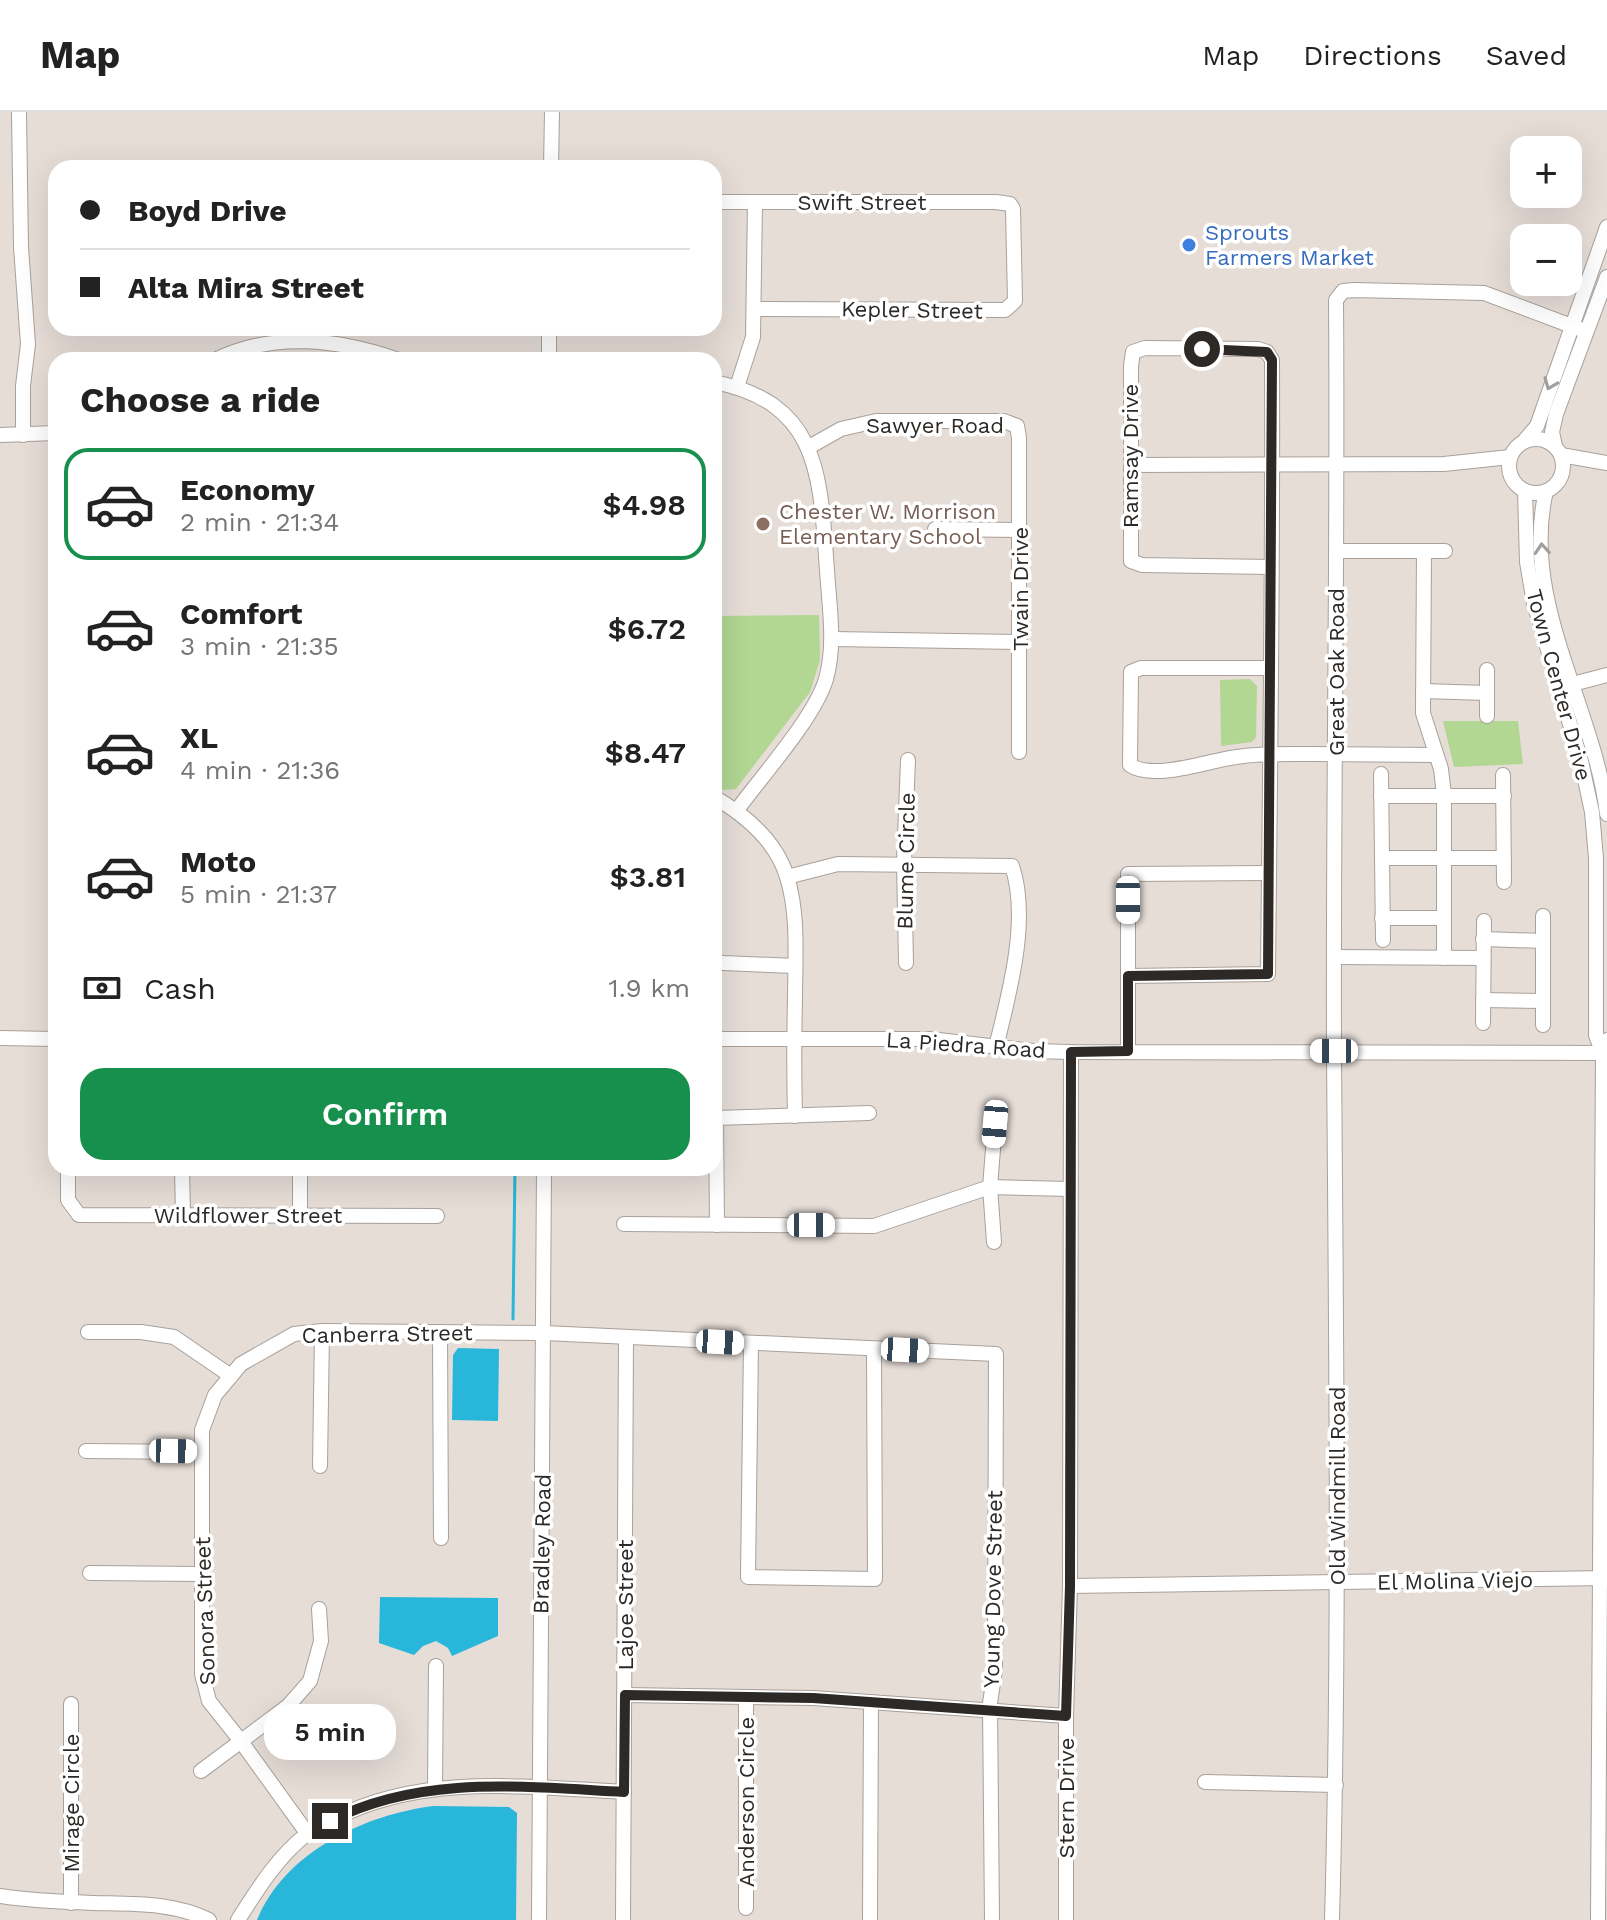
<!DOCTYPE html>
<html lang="en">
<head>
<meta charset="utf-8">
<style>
	:root { --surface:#fff; --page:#f2f2f2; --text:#222; --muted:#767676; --line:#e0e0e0; --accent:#16904c }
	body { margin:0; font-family:"Work Sans",sans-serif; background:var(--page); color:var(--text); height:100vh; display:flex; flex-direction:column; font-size:30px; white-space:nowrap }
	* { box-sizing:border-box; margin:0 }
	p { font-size:26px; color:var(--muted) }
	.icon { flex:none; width:44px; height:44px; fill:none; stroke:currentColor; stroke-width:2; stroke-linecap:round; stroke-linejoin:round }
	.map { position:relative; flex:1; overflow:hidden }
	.details { position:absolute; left:48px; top:240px; width:674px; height:824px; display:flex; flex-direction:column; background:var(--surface); border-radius:24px; box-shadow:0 8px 32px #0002 }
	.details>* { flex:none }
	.guide { position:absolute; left:48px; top:48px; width:674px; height:176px; border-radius:24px; box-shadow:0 8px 32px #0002; display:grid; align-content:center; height:176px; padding:0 32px; background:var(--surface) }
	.tools { position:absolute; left:1510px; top:24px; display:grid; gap:16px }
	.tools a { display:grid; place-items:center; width:72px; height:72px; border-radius:16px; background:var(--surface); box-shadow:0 8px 32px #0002; font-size:40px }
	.end { position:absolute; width:36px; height:36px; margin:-18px; border:10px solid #2c2926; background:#fff; box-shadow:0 0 0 4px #fff }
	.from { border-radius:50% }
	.bubble { position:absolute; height:56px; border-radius:24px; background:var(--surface); box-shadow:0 8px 32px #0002; font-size:26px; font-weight:600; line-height:56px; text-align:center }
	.car { position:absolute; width:24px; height:48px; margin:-24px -12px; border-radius:10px; box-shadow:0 0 6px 2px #0007; background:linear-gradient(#fff 24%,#345 0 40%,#fff 0 76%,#345 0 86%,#fff 0) }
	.guide b { display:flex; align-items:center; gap:28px; height:76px; font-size:30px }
	.guide b+b { border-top:2px solid var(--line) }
	.guide i { width:20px; height:20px; background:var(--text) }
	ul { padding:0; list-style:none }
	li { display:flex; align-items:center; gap:24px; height:112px; margin:0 16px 12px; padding:0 16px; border:4px solid transparent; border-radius:24px }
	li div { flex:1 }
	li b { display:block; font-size:30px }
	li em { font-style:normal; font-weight:600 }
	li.on { border-color:var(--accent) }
	li>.icon { width:72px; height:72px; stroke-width:1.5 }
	h2 { padding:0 32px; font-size:36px; line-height:96px }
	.pay { display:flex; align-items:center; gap:20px; height:88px; padding:0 32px; font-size:30px }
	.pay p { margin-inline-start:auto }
	.cta { display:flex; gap:16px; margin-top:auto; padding:16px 32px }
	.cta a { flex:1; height:92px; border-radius:24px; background:var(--accent); color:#fff; font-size:32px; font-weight:600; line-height:92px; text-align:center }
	header { display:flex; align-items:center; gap:48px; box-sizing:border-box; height:112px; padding:0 40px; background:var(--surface); border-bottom:2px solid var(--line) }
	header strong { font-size:38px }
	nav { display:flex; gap:44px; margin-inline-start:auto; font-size:28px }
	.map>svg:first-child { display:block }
</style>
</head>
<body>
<header>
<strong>Map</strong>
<nav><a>Map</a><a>Directions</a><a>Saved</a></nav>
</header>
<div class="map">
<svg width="1607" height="1808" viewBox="0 0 1607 1808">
	<rect width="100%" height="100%" fill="#e6ddd7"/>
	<g fill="#b1d793">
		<polygon points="819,503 820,548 810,580 736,677 723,678 714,673 714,504"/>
		<polygon points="1250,567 1257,574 1256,625 1252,630 1221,634 1220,568"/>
		<polygon points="1443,609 1518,609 1523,652 1454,655"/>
	</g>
	<g fill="#28b6da">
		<polygon points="458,1236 499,1237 498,1309 452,1308 453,1243"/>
		<polygon points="380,1485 498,1486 498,1524 452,1544 448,1536 436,1529 423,1534 414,1543 379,1531"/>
		<path d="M434 1694 509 1695 517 1701 516 1808H257C284 1740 366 1702 434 1694Z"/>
	</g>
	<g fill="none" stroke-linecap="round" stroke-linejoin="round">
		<polyline stroke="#28b6da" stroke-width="3" points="513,1207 515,1056"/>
		<g stroke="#a9a09a" stroke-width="16">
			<g id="minor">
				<polyline points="19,0 21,135 28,232 23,274 23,323"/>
				<polyline points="551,56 552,0"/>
				<polyline points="714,90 996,90 1010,92 1013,97 1015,189 1005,198 754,197"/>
				<path d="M215 248C274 219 338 227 399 248"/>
				<polyline points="549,248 549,216"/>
				<path d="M714 270C822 291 820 367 827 458 829 493 836 532 826 567 815 605 761 665 737 698"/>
				<polyline points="737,275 753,225 755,91"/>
				<polyline points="0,323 56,321"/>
				<circle cx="1536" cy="354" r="27"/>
				<polyline points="1525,328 1537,314 1607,115"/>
				<polyline points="1555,334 1552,320 1556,302 1607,165"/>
				<polyline points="809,335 841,317 876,309 1004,309 1017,314 1019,326 1019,640"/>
				<polyline points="1561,343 1607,351"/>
				<polyline points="1131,353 1444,352 1510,345"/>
				<polyline points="1525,379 1527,450 1534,491 1581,649 1592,700 1596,746 1596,923 1603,942"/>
				<path d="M1546 379C1520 490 1594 594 1607 702"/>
				<polyline points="935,417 1019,418"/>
				<polyline points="1337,439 1445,439"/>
				<polyline points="1424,439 1423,601 1441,657 1444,683 1444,846"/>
				<polyline points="832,527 1020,530"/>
				<path d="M1271 556H1141L1131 560 1130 653C1150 667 1197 653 1220 648 1250 641 1281 642 1312 642 1354 642 1395 643 1436 643"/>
				<polyline points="1487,558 1487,604"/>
				<polyline points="1565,574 1607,563"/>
				<polyline points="1423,579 1487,581"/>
				<polyline points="1381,662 1383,828"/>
				<polyline points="1503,663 1504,770"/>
				<polyline points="1381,684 1504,684"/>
				<path d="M714 685C745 703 776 728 787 765 799 803 795 848 795 887 794 926 794 965 795 1004"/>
				<polyline points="1382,746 1504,746"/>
				<path d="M787 765 838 752 1012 754C1030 807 1009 882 996 935"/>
				<polyline points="1543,804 1543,913"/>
				<polyline points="1382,806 1443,806"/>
				<polyline points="1483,827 1543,829"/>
				<polyline points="1335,845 1483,846"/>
				<polyline points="714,849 723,851 795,854"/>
				<polyline points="906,851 904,750 908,648"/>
				<path d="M1128 864 1268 862C1270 658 1273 453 1272 248L1267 240 1258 237 1145 236 1133 240 1131 254V449L1142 453 1271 455"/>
				<polyline points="1483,888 1543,889"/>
				<polyline points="1483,911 1484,809"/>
				<polyline points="0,926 56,927"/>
				<polyline points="714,927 930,927 1033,939 1071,940 1607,941"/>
				<polyline points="1128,939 1128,762 1269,761"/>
				<polyline points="714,1006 869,1001"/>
				<polyline points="716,1006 717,1113"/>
				<polyline points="68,1056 68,1088 79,1103 437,1104"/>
				<polyline points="182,1056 183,1103"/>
				<polyline points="300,1056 300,1103"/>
				<polyline points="624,1112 874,1114 990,1075 1070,1077"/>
				<polyline points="994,1130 990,1075 995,1012"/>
				<polyline points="88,1220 141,1220 174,1225 231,1264"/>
				<polyline points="440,1220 441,1426"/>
				<polyline points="751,1231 748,1465 875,1467 874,1237"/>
				<polyline points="86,1339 202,1340"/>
				<polyline points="320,1354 322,1219"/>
				<polyline points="90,1461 201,1462"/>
				<polyline points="1070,1474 1607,1466"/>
				<polyline points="625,1583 813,1586 1066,1604"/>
				<polyline points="746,1585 746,1796"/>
				<polyline points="71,1592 71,1791"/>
				<polyline points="201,1659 288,1594 310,1569 321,1529 319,1497"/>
				<polyline points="1205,1670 1336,1673"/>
				<polyline points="435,1676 436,1554"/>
				<polyline points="307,1721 240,1628 209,1589 202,1562 202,1318 215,1283 241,1252 294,1222 322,1219 544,1221 996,1242 995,1558 990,1591 992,1808"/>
				<path d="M0 1784C31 1789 62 1790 93 1791 133 1792 172 1790 209 1808"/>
				<path d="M238 1808C257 1778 278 1744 307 1722 314 1716 325 1712 334 1707 422 1661 528 1675 624 1680"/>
				<polyline points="539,1808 544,1056"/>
				<polyline points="623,1808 626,1225"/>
				<polyline points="870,1808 871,1590"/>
				<polyline points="1066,1808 1066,1604 1070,1474 1071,940"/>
				<path d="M1332 1808C1340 1518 1336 1228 1334 937 1333 688 1338 438 1336 188L1343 179 1354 178 1484 181 1585 219"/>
				<polyline points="1598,1808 1603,942 1607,928"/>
			</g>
		</g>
		<use href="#minor" stroke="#fff" stroke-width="14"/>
	</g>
	<defs><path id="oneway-chevron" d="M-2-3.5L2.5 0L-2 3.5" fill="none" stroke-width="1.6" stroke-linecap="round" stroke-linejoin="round" transform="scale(2)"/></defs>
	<g stroke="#a09f9d">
		<use href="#oneway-chevron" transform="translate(1550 272) rotate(112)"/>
		<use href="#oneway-chevron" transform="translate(1542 437) rotate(-94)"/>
	</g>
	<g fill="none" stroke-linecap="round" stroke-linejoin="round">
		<path stroke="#2c2926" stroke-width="10" d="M330 1709C422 1662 525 1675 624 1680L625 1583 813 1586 1066 1604 1070 1474 1071 940 1128 939V864L1268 862 1272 248 1267 240 1202 237"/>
	</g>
	<circle fill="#3f7fe0" stroke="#fff" stroke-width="3" cx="1189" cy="133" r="8"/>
	<circle fill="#8d6e63" stroke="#fff" stroke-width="3" cx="763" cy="412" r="8"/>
	<g text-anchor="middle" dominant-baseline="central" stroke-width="7" stroke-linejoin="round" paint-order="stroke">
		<g font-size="22" fill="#2c2926" stroke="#fff">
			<text x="862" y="90">Swift Street</text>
			<text transform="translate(912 198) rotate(1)">Kepler Street</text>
			<text x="935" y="313">Sawyer Road</text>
			<text transform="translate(1130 344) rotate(-90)">Ramsay Drive</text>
			<text transform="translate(1020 477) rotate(-90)">Twain Drive</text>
			<text transform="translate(1336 560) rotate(-90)">Great Oak Road</text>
			<text transform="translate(1559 573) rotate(75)">Town Center Drive</text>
			<text transform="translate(906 749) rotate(-89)">Blume Circle</text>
			<text transform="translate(966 933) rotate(4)">La Piedra Road</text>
			<text x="248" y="1103">Wildflower Street</text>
			<text transform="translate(387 1222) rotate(-1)">Canberra Street</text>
			<text transform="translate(1337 1374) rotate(-90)">Old Windmill Road</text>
			<text transform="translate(542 1432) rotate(-89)">Bradley Road</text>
			<text transform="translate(1455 1469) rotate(-1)">El Molina Viejo</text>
			<text transform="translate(993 1477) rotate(-89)">Young Dove Street</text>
			<text transform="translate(625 1493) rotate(-90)">Lajoe Street</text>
			<text transform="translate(205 1499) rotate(-92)">Sonora Street</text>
			<text transform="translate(1066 1686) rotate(-90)">Stern Drive</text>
			<text transform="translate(746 1690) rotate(-90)">Anderson Circle</text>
			<text transform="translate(71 1691) rotate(-90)">Mirage Circle</text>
		</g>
		<g font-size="22" fill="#366cbe" stroke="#fff" text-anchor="start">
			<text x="1205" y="120">Sprouts<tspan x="1205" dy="25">Farmers Market</tspan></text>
		</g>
		<g font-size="22" fill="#785e54" stroke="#fff" text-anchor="start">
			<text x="779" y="399">Chester W. Morrison<tspan x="779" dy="25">Elementary School</tspan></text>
		</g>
	</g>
</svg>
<div class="tools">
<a>+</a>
<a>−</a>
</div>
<i class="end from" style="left:1202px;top:237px"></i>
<i class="end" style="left:330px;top:1709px"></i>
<div class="bubble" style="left:264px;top:1592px;width:132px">5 min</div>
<i class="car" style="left:1128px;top:788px;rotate:180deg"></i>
<i class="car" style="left:1334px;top:939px;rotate:270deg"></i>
<i class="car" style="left:995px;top:1012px;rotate:185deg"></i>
<i class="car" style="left:811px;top:1113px;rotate:90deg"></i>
<i class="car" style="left:720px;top:1230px;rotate:93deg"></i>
<i class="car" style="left:905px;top:1238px;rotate:93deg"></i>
<i class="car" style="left:173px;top:1339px;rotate:91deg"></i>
<div class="guide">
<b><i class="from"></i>Boyd Drive</b>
<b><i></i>Alta Mira Street</b>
</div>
<section class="details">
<h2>Choose a ride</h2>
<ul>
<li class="on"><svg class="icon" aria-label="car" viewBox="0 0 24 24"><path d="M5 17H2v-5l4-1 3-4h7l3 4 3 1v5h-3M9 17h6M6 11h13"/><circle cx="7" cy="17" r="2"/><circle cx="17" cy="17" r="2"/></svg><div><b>Economy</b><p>2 min · 21:34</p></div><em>$4.98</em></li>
<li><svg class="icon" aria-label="car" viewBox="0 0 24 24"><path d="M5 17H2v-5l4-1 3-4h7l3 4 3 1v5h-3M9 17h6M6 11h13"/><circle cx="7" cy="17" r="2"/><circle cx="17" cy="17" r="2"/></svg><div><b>Comfort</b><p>3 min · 21:35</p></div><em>$6.72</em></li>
<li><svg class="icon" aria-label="car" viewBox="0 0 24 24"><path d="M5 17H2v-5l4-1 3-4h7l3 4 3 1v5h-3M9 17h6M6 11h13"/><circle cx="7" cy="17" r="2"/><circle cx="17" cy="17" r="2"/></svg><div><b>XL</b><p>4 min · 21:36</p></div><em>$8.47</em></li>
<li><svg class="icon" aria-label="car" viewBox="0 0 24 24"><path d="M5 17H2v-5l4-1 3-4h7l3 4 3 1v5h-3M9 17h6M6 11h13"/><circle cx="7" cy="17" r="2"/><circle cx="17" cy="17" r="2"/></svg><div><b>Moto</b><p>5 min · 21:37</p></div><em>$3.81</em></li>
</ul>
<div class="pay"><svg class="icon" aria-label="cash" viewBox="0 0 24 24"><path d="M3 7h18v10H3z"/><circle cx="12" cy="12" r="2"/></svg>Cash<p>1.9 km</p></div>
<div class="cta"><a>Confirm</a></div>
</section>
</div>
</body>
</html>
